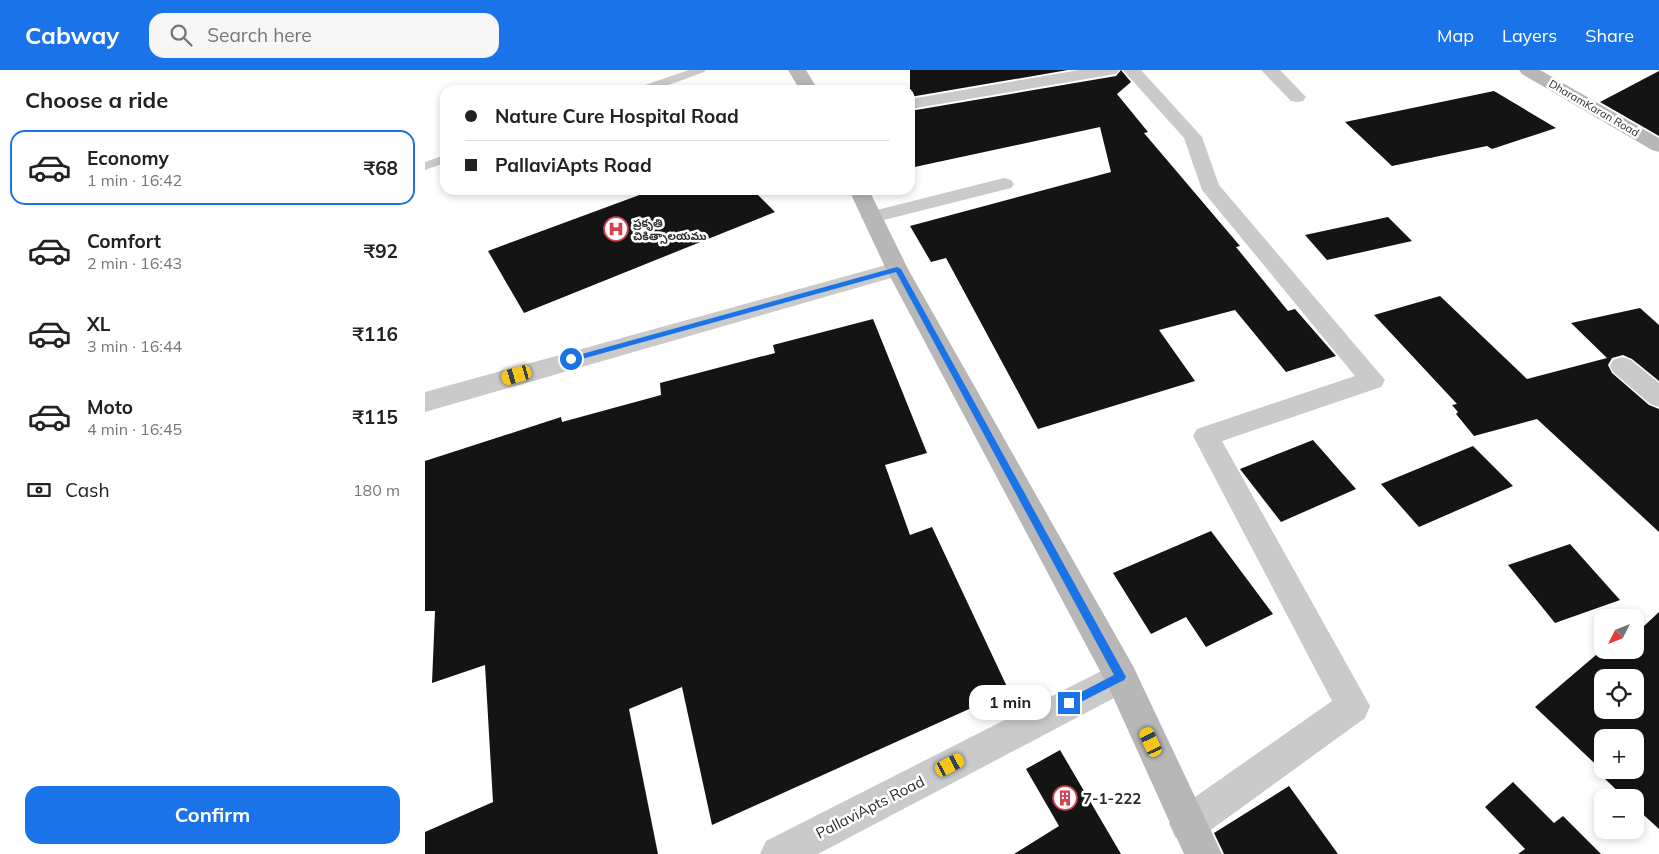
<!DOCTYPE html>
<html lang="en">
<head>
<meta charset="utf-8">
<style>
	:root { --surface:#fff; --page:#f6f6f6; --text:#222; --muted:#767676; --line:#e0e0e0; --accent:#1a73e8 }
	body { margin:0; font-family:Mulish,"Noto Sans Telugu",sans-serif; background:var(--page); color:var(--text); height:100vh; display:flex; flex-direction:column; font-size:19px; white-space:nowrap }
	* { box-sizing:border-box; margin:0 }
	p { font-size:16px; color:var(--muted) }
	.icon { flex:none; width:28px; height:28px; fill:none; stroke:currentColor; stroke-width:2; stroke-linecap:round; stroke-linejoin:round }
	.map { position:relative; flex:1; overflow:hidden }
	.drawer { display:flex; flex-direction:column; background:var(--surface); width:425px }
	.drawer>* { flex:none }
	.banner { position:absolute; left:15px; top:15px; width:475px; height:110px; border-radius:15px; box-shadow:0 2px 8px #0003; display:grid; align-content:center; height:110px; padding:0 25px; background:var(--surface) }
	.needle { width:32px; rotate:228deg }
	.fabs { position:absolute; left:1169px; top:539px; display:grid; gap:10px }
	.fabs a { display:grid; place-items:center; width:50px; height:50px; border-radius:10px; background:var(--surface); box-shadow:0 2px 8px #0003; font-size:25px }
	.end { position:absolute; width:22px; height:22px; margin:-11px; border:6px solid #1a73e8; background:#fff; box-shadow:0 0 0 2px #fff }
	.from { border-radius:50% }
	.bubble { position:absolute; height:35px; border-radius:15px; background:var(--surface); box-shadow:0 2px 8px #0003; font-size:16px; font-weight:700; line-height:35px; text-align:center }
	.car { position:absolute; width:15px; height:30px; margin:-15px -8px; border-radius:6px; box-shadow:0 0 4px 1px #0007; background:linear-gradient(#f5c518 24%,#345 0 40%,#f5c518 0 76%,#345 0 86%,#f5c518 0) }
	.banner b { display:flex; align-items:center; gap:18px; height:48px; font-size:19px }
	.banner b+b { border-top:1px solid var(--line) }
	.banner i { width:12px; height:12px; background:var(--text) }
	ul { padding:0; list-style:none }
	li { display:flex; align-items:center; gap:15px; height:75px; margin:0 10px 8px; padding:0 15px; border:2px solid transparent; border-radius:15px }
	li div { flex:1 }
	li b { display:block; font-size:19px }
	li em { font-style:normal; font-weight:700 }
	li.selected { border-color:var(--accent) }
	li>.icon { width:45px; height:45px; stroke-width:1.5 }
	h2 { padding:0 25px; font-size:22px; line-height:60px }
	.pay { display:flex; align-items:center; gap:12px; height:55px; padding:0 25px; font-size:19px }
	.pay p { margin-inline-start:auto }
	.action { display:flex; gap:10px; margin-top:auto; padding:10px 25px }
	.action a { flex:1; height:58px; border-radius:15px; background:var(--accent); color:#fff; font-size:20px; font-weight:700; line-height:58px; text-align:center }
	header { display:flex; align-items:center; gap:30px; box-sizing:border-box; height:70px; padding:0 25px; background:var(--accent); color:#fff }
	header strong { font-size:24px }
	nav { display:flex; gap:28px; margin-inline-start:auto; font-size:18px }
	.search { width:350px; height:45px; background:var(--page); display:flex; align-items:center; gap:12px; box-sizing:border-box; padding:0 18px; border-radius:15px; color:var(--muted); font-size:19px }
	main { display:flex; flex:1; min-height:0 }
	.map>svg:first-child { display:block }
</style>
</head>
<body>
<header>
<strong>Cabway</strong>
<div class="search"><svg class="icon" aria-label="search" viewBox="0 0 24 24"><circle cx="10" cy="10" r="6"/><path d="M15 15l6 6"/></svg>Search here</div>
<nav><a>Map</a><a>Layers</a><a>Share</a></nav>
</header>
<main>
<section class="drawer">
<h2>Choose a ride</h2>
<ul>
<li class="selected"><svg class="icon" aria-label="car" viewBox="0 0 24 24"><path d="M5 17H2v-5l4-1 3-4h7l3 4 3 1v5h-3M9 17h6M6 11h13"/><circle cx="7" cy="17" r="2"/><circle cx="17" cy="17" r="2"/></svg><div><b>Economy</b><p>1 min · 16:42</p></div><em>₹68</em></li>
<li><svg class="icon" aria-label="car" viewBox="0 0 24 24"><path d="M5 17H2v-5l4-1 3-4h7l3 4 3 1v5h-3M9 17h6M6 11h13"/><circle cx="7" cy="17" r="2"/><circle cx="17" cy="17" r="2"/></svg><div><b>Comfort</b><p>2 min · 16:43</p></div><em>₹92</em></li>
<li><svg class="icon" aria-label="car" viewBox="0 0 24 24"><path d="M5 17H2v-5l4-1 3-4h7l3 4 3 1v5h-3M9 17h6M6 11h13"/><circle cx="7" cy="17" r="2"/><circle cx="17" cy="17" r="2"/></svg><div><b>XL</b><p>3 min · 16:44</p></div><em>₹116</em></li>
<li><svg class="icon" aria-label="car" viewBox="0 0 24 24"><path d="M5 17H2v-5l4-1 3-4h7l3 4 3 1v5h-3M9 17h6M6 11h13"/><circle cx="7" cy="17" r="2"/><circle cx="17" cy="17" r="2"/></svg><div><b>Moto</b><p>4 min · 16:45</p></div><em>₹115</em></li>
</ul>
<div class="pay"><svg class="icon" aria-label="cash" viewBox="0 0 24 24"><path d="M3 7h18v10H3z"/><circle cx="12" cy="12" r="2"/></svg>Cash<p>180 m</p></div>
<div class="action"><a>Confirm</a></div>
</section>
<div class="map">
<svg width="1234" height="784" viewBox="0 0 1234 784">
	<rect width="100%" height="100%" fill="#fff"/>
	<g fill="#141414" fill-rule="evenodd">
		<polygon points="485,0 643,0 485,27"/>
		<polygon points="696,0 706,12 692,24 723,62 719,63 815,176 811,177 863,241 870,239 911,286 861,302 810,240 734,260 770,311 613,359 521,188 506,192 485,156 686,102 675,57 485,98 485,41 691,6"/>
		<polygon points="1234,1 1234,66 1175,32"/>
		<polygon points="1069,21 1131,58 1067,79 1062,76 967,96 920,52"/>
		<polygon points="228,120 328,120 350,142 99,243 63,181"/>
		<polygon points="963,147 987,171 902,190 880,165"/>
		<polygon points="1015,226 1102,309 1182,288 1146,253 1215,238 1234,255 1234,311 1207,289 1198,285 1187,288 1183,295 1187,303 1224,335 1234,339 1234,462 1112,349 1049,366 1031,344 1033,342 1027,335 1032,334 949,245"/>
		<polygon points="448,249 502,383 460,395 485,465 507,457 584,621 287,755 257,617 204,639 233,784 0,784 0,762 68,732 60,595 7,613 10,541 0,541 0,391 136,347 137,352 236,325 235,313 350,283 348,275"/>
		<polygon points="888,370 931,419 856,452 815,399"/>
		<polygon points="1048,376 1088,416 994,457 956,414"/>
		<polygon points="786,461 848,544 781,577 761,547 726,564 688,503"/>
		<polygon points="1145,474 1195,530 1130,553 1083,495"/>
		<path d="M1234 542V759L1210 737V728H1200L1179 708 1182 705 1110 637 1178 579 1210 580V551L1212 550 1218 557ZM1178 608H1210V640H1178ZM1178 668H1210V700H1178Z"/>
		<polygon points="635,680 696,784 589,784 634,756 601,699"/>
		<polygon points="1088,712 1129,753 1138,746 1176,784 1093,784 1100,779 1060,737"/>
		<polygon points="864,716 913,784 799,784 789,763"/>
	</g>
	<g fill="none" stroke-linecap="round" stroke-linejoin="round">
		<g fill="#cacaca" fill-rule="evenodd">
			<polygon points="264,0 281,0 279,2 230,20 212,20 214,17"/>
			<polygon points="20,85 20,93 0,100 0,92"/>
		</g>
		<g fill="#cacaca" fill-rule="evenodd">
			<polygon points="654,0 694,0 691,4 685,5 485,39 485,29"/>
			<polygon points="698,0 716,0 777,67 794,115 960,310 956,317 797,371 945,636 940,648 776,767 763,773 750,767 744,754 750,741 907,631 768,366 772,359 930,306 777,120 759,68"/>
			<polygon points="836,0 855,0 881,27 878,31 872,32 866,31"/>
			<polygon points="579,108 586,110 589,114 586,118 447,153 440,151 436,147 440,143"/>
			<polygon points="472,192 480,194 483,199 480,204 0,342 0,322"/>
			<polygon points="1197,287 1206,290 1234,313 1234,337 1225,334 1188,302 1185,296 1188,290"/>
			<polygon points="696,591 708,596 713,607 708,618 393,784 335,784 341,771"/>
		</g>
		<g fill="#b7b7b7" fill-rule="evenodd">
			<polygon points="363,0 381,0 393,20 375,20"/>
			<polygon points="1094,0 1115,0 1234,68 1234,82 1227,80 1097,4"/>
			<polygon points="424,120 444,120 483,199 708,596 797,784 759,784 684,618 461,199"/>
		</g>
	</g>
	<polygon fill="#1a73e8" points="472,197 476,199 701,607 699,610 644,638 641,637 641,630 689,605 471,202 146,292 143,289 146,287"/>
	<defs>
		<g id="hospital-ring" transform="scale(1.25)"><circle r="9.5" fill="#fff" stroke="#d24251" stroke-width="1.5"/><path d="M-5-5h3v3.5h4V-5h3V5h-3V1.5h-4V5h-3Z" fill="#d24251"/></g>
		<g id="building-ring" transform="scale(1.25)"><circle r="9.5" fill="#fff" stroke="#d24251" stroke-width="1.5"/><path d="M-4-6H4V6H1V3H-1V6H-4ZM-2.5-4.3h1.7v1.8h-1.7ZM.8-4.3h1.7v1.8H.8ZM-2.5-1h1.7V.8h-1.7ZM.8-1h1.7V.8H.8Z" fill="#d24251"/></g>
	</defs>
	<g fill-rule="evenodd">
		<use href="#hospital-ring" x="191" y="159"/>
		<use href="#building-ring" x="640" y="728"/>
	</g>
	<g text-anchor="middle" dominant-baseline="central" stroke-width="5" stroke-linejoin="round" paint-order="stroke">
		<g font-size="11" fill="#2d2d2d" stroke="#fff">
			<text transform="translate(1169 38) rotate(30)">DharamKaran Road</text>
		</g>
		<g font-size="11" font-weight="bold" fill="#2d2d2d" stroke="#fff" text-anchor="start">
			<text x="208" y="153">ప్రకృతి<tspan x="208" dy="13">చికిత్సాలయము</tspan></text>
		</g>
		<g font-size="15" font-weight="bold" fill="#2d2d2d" stroke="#fff" text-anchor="start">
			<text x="658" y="728">7-1-222</text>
		</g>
		<g font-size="15" fill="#2d2d2d" stroke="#fff">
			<text transform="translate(445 737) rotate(-27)">PallaviApts Road</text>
		</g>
	</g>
</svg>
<div class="fabs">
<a><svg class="needle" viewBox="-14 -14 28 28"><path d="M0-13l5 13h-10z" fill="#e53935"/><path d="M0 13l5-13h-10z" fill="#767676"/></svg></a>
<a><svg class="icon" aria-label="locate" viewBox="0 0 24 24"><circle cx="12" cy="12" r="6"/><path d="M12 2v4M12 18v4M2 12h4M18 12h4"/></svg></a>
<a>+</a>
<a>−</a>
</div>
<i class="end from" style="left:146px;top:289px"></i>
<i class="end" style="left:644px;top:633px"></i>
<div class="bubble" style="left:544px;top:615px;width:82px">1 min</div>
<i class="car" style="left:92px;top:305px;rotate:254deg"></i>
<i class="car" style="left:726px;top:672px;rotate:335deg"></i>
<i class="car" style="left:525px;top:695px;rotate:63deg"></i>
<div class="banner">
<b><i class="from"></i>Nature Cure Hospital Road</b>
<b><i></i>PallaviApts Road</b>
</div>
</div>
</main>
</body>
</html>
